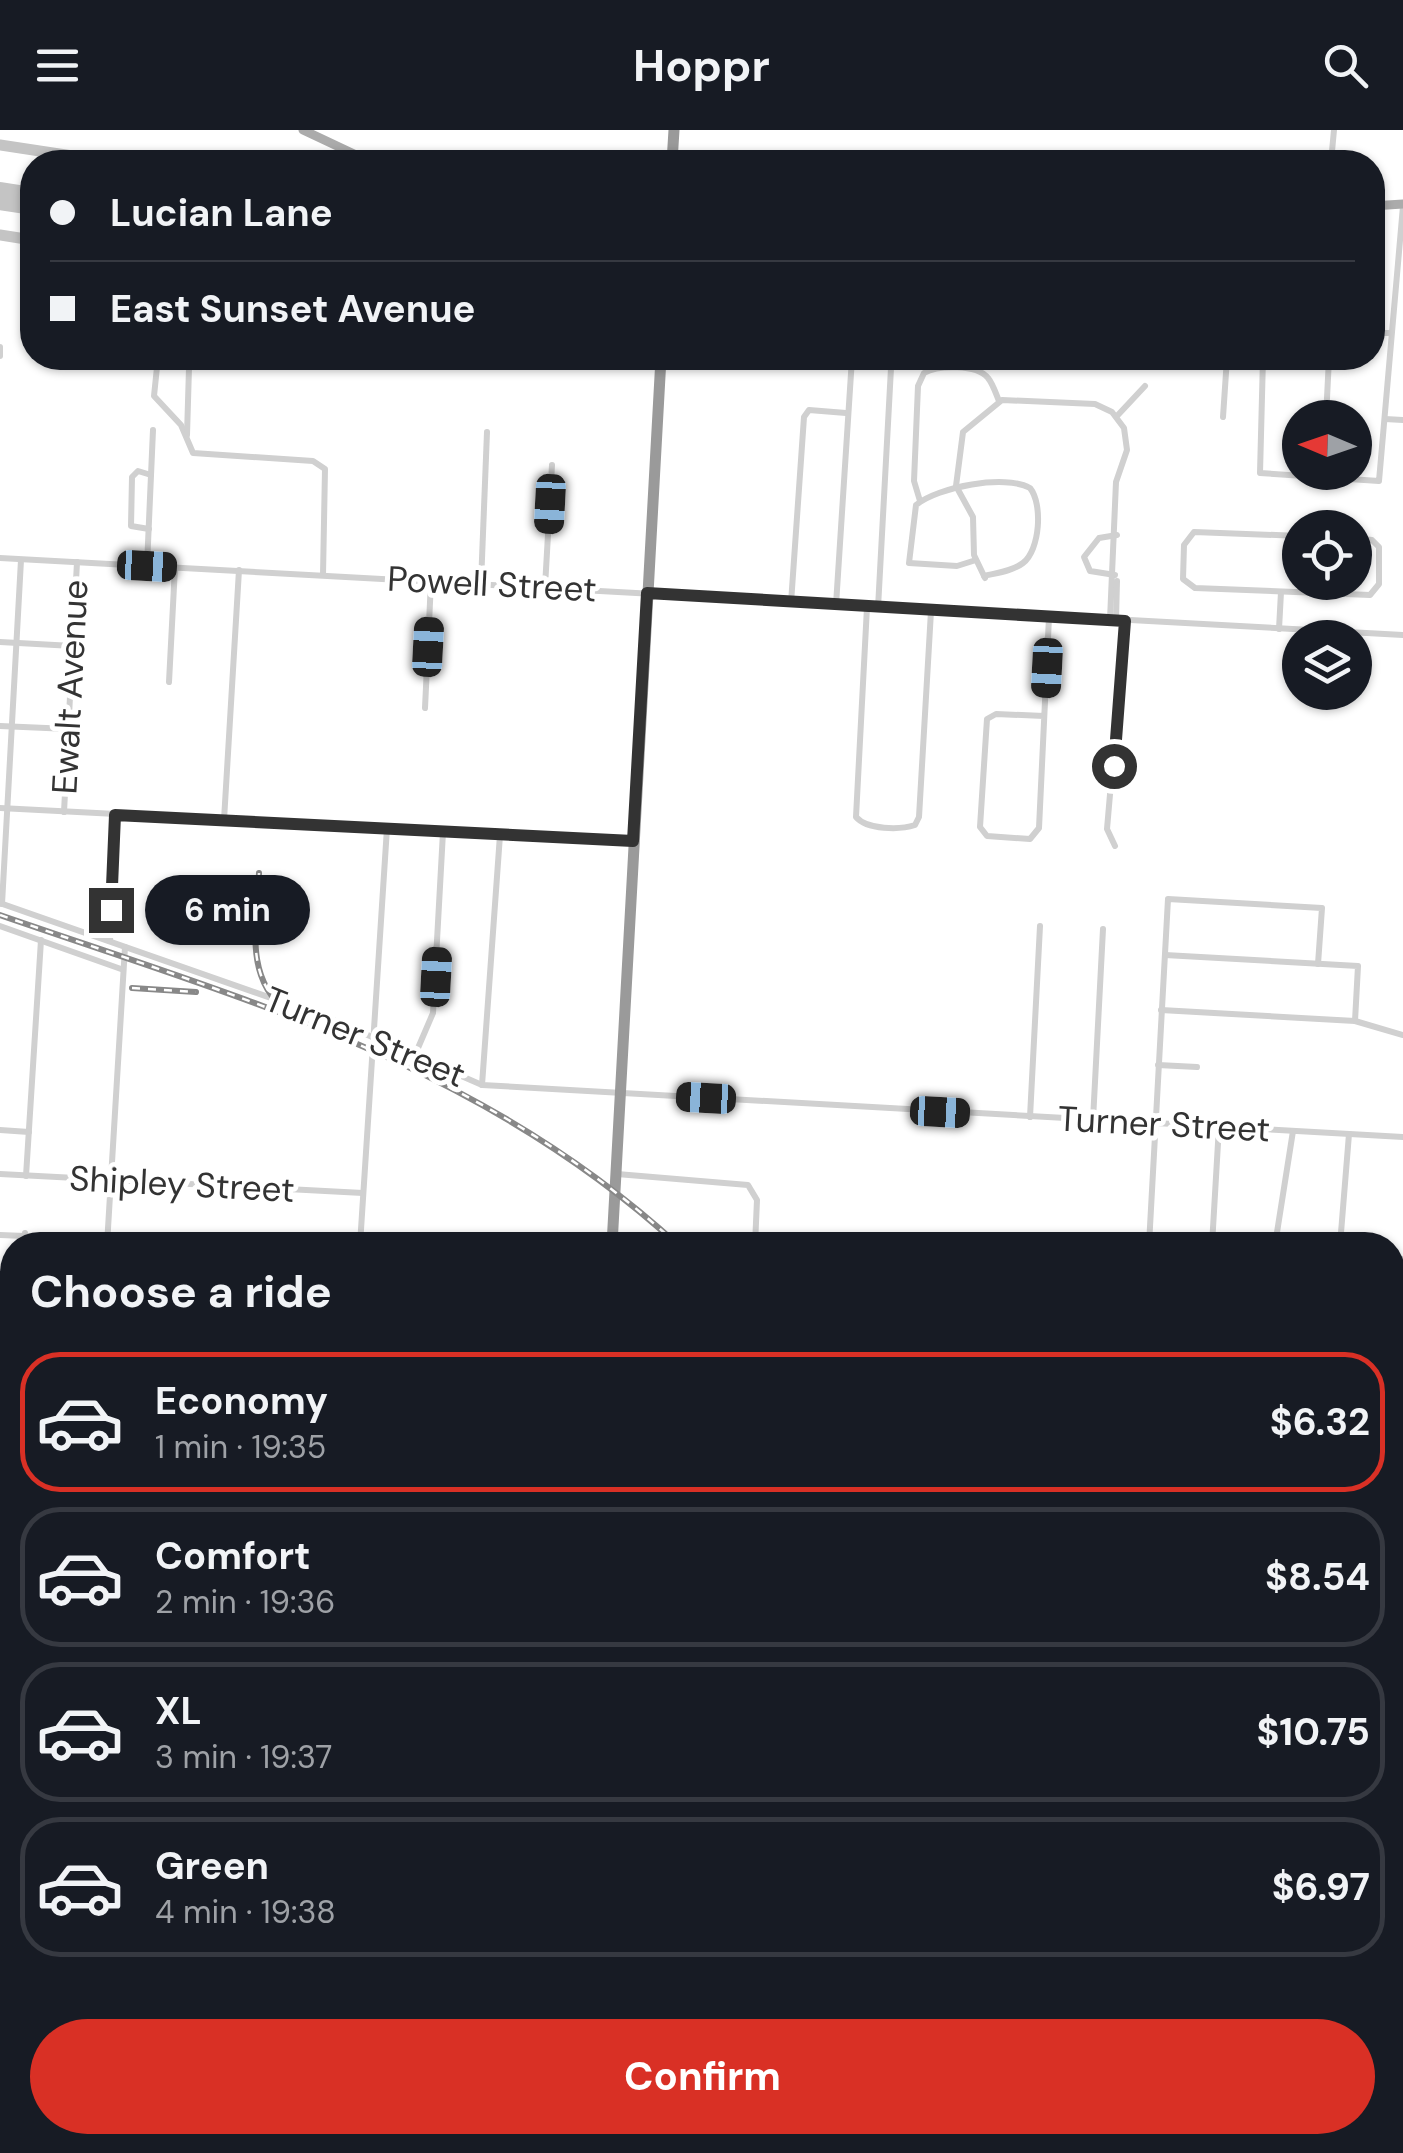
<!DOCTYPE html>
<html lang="en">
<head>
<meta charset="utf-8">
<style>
	:root { --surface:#171b24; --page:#20242c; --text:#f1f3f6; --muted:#9ea1a6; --line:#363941; --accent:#d93025 }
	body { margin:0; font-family:"DM Sans",sans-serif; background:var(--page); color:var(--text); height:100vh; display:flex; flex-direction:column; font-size:38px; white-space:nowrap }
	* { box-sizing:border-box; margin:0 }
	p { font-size:32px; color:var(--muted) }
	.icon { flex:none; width:55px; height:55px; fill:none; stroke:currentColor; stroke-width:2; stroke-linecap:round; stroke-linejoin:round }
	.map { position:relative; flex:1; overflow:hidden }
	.drawer { position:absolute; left:0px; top:1102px; width:1405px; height:922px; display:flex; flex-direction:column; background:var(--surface); border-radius:40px 40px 0 0; box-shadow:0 2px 8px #0004 }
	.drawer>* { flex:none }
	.hud { position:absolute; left:20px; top:20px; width:1365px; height:220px; border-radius:40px; box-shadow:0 2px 8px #0004; display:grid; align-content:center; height:220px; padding:0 30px; background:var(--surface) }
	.needle { width:65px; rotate:272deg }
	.controls { position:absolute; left:1282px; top:270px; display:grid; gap:20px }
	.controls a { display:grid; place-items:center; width:90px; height:90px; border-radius:50%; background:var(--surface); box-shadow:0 2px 8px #0004; font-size:50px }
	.end { position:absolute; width:45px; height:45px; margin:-22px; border:12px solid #333; background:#fff; box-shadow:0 0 0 5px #fff }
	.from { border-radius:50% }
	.bubble { position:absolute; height:70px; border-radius:35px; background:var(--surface); box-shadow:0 2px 8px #0004; font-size:32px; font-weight:700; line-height:70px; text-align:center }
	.car { position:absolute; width:30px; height:60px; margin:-30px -15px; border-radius:12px; box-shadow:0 0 8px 2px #0007; background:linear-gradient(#222 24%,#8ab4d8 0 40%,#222 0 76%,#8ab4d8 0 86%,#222 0) }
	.hud b { display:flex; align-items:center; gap:35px; height:95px; font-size:38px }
	.hud b+b { border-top:2px solid var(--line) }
	.hud i { width:25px; height:25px; background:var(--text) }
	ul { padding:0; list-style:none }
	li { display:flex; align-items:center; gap:30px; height:140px; margin:0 20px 15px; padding:0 10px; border:5px solid var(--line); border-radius:40px }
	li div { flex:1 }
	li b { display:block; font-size:38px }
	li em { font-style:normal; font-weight:700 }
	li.active { border-color:var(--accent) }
	li>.icon { width:90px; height:90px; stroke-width:1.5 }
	h2 { padding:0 30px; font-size:45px; line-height:120px }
	.action { display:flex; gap:20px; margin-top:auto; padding:20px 30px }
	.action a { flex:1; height:115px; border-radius:60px; background:var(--accent); color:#fff; font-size:40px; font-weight:700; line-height:115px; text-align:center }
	header { display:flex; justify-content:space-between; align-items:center; height:130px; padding:0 30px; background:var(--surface); font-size:45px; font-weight:700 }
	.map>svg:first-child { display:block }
</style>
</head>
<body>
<header><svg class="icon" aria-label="menu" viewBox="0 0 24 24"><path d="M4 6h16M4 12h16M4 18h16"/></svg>Hoppr<svg class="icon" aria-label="search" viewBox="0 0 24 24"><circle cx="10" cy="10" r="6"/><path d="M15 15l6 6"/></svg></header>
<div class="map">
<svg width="1403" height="2023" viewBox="0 0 1403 2023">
	<rect width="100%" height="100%" fill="#fff"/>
	<polygon fill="#e6ecdf" points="589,2013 804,2012 804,2023 592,2023"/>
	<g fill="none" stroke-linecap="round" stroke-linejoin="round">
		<g stroke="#cfe2ee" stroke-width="2.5">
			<polyline points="1392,1755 1403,1757"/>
			<polyline points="1392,1922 1403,1911"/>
		</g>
		<g stroke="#c4c4c4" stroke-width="11">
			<polyline points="0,15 112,32"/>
			<polyline points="0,105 32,110"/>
		</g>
		<polyline stroke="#c4c4c4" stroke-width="28" points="0,66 32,71"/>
		<g stroke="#d0d0d0" stroke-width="6">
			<polyline points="1331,32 1334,0"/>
			<polyline points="1372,203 1391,203"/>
			<polyline points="0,217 0,226"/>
			<polyline points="872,228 888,230 891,238 878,478"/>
			<polyline points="1263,228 1260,343 1379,351 1403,76"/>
			<polyline points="172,229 157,237 154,266 181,295 193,323 313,331 325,339 323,445"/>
			<polyline points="176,229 189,238 187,305"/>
			<polyline points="1117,286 1145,256"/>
			<polyline points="1223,287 1227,228"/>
			<polyline points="1326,288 1329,228"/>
			<polyline points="1385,289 1403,290"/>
			<path d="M920 371 914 351 918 256 924 243C938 235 977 234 988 248 993 254 996 264 999 271"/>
			<polyline points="149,399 131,396 132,347 138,341 151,345"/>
			<polyline points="1300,406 1194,402 1184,415 1183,449 1195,458 1370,465 1379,454 1379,417 1372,410 1355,408"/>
			<polyline points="0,428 1403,505"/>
			<path d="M976 430 957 436 909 433 916 375C938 357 1005 344 1030 358 1043 374 1040 420 1023 433 1013 441 996 443 984 446"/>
			<polyline points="147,436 153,300"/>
			<polyline points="1115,445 1090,441 1084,427 1099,408 1117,405"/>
			<polyline points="985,448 974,425 973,387 956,356 963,302 1002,270 1095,274 1112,282 1124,298 1127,320 1116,352 1110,490"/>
			<polyline points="481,454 487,302"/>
			<polyline points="545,457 552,335"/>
			<polyline points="791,473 804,287 809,280 846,283"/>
			<polyline points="836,475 852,228"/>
			<path d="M867 477 856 687C867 700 900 700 915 695L919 687 931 481"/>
			<polyline points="1116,490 1117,451"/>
			<polyline points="1279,499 1281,462"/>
			<polyline points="0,512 73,516"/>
			<polyline points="169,552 175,437"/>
			<polyline points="425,578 431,451"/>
			<polyline points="1044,586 996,584 987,589 980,697 987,706 1030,709 1039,698 1049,487"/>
			<polyline points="0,596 69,599"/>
			<polyline points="0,678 633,711"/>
			<polyline points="64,682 77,432"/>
			<polyline points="224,690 239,440"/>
			<polyline points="1115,716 1107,699 1125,491"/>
			<polyline points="0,773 331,889 482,955 1403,1007"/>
			<polyline points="2,774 21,430"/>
			<polyline points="0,796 121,839"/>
			<polyline points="110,811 115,685"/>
			<polyline points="1165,825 1358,836 1355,891"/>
			<polyline points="1161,880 1355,891 1403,905"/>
			<polyline points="415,925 433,883 443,702"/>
			<polyline points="1158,935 1197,937"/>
			<polyline points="482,955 500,705"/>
			<polyline points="1030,987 1040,796"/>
			<polyline points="1093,990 1103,799"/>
			<polyline points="0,1000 29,1002"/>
			<polyline points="0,1044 363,1063"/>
			<polyline points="617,1044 748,1055 757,1070 755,1115"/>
			<polyline points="26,1046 41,810"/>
			<polyline points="0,1105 249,1115"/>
			<polyline points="24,1115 25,1103"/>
			<polyline points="107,1115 125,817"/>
			<polyline points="360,1115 387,698"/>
			<polyline points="1149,1115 1168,769 1322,778 1318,834"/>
			<polyline points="1212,1115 1219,996"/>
			<polyline points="1275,1115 1293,1001"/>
			<polyline points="1340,1115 1349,1004"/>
			<polyline points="1392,1292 1403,1129"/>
			<polyline points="1392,1346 1403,1346"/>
			<polyline points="1392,1401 1403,1402"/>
			<polyline points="3,1436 12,1310"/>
			<polyline points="0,1571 12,1572"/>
			<polyline points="0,1660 12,1663"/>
			<polyline points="0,1806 12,1806"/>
			<polyline points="1392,1944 1403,1947"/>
			<polyline points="0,1968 12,1968"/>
			<polyline points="140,2023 140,2012"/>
			<polyline points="307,2023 308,2012"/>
			<polyline points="809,2023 810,2012"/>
		</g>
		<g stroke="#ababab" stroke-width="9">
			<polyline points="303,0 371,32"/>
			<polyline points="1372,76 1403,74"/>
			<polyline points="0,1183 12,1184"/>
		</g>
		<g stroke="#9a9a9a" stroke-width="11">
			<polyline points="672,32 674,0"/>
			<polyline points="612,1115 661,228"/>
			<polyline points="1392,1506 1403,1506"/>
			<polyline points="52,2023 52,2012"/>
		</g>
		<g stroke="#888" stroke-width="6">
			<g id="rail">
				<path d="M259 743C257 791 243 848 287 881"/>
				<path d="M0 785C246 870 481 934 678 1115"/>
				<polyline points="132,858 196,862"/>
				<polyline points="1392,1806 1403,1825"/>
			</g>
		</g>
		<use href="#rail" stroke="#fff" stroke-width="2.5" stroke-dasharray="8" stroke-linecap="butt"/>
	</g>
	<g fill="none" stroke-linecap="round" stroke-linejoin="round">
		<polyline stroke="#333" stroke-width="12" points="111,780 115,685 633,711 647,463 1125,491 1114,636"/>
	</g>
	<g text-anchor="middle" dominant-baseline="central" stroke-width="10" stroke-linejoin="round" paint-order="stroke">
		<g font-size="35" fill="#333" stroke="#fff">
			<text transform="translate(492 454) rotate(3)">Powell Street</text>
			<text transform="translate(70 557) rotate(-87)">Ewalt Avenue</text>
			<text transform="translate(365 907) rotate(22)">Turner Street</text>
			<text transform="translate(1164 994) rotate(3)">Turner Street</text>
			<text transform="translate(182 1054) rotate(3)">Shipley Street</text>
		</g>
	</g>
</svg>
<div class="controls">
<a><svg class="needle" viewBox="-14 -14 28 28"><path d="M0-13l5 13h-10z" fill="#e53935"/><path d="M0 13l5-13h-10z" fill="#9ea1a6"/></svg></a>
<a><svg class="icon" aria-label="locate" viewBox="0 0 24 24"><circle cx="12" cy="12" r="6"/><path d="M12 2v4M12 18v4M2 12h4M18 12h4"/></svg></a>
<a><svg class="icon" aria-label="layers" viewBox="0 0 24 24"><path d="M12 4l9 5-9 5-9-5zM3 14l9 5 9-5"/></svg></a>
</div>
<i class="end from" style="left:1114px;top:636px"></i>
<i class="end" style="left:111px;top:780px"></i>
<div class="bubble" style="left:145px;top:745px;width:165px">6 min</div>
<i class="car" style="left:550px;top:374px;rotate:183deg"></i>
<i class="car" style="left:147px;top:436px;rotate:93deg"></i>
<i class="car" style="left:428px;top:517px;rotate:3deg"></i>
<i class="car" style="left:1047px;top:538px;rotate:183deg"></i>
<i class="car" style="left:436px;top:847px;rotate:3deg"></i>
<i class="car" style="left:706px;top:968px;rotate:273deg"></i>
<i class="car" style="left:940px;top:982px;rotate:93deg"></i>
<div class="hud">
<b><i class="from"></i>Lucian Lane</b>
<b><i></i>East Sunset Avenue</b>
</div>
<section class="drawer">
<h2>Choose a ride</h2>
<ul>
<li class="active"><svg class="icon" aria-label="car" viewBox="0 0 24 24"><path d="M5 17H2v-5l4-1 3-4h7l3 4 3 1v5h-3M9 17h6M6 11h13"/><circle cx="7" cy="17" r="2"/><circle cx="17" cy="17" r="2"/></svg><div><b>Economy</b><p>1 min · 19:35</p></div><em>$6.32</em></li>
<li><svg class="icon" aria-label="car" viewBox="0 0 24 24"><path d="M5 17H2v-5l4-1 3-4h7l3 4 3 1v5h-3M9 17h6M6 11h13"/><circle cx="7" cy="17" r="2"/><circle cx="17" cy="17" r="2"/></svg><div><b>Comfort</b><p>2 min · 19:36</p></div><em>$8.54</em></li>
<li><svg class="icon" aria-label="car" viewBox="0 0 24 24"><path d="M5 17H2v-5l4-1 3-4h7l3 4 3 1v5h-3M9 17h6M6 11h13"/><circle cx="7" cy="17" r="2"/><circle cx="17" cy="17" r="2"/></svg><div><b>XL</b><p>3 min · 19:37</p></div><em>$10.75</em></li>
<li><svg class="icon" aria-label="car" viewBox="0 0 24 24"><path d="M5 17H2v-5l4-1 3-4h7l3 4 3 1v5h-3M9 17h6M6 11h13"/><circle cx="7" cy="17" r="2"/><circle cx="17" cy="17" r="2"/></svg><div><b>Green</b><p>4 min · 19:38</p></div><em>$6.97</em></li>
</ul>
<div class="action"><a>Confirm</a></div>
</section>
</div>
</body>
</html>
